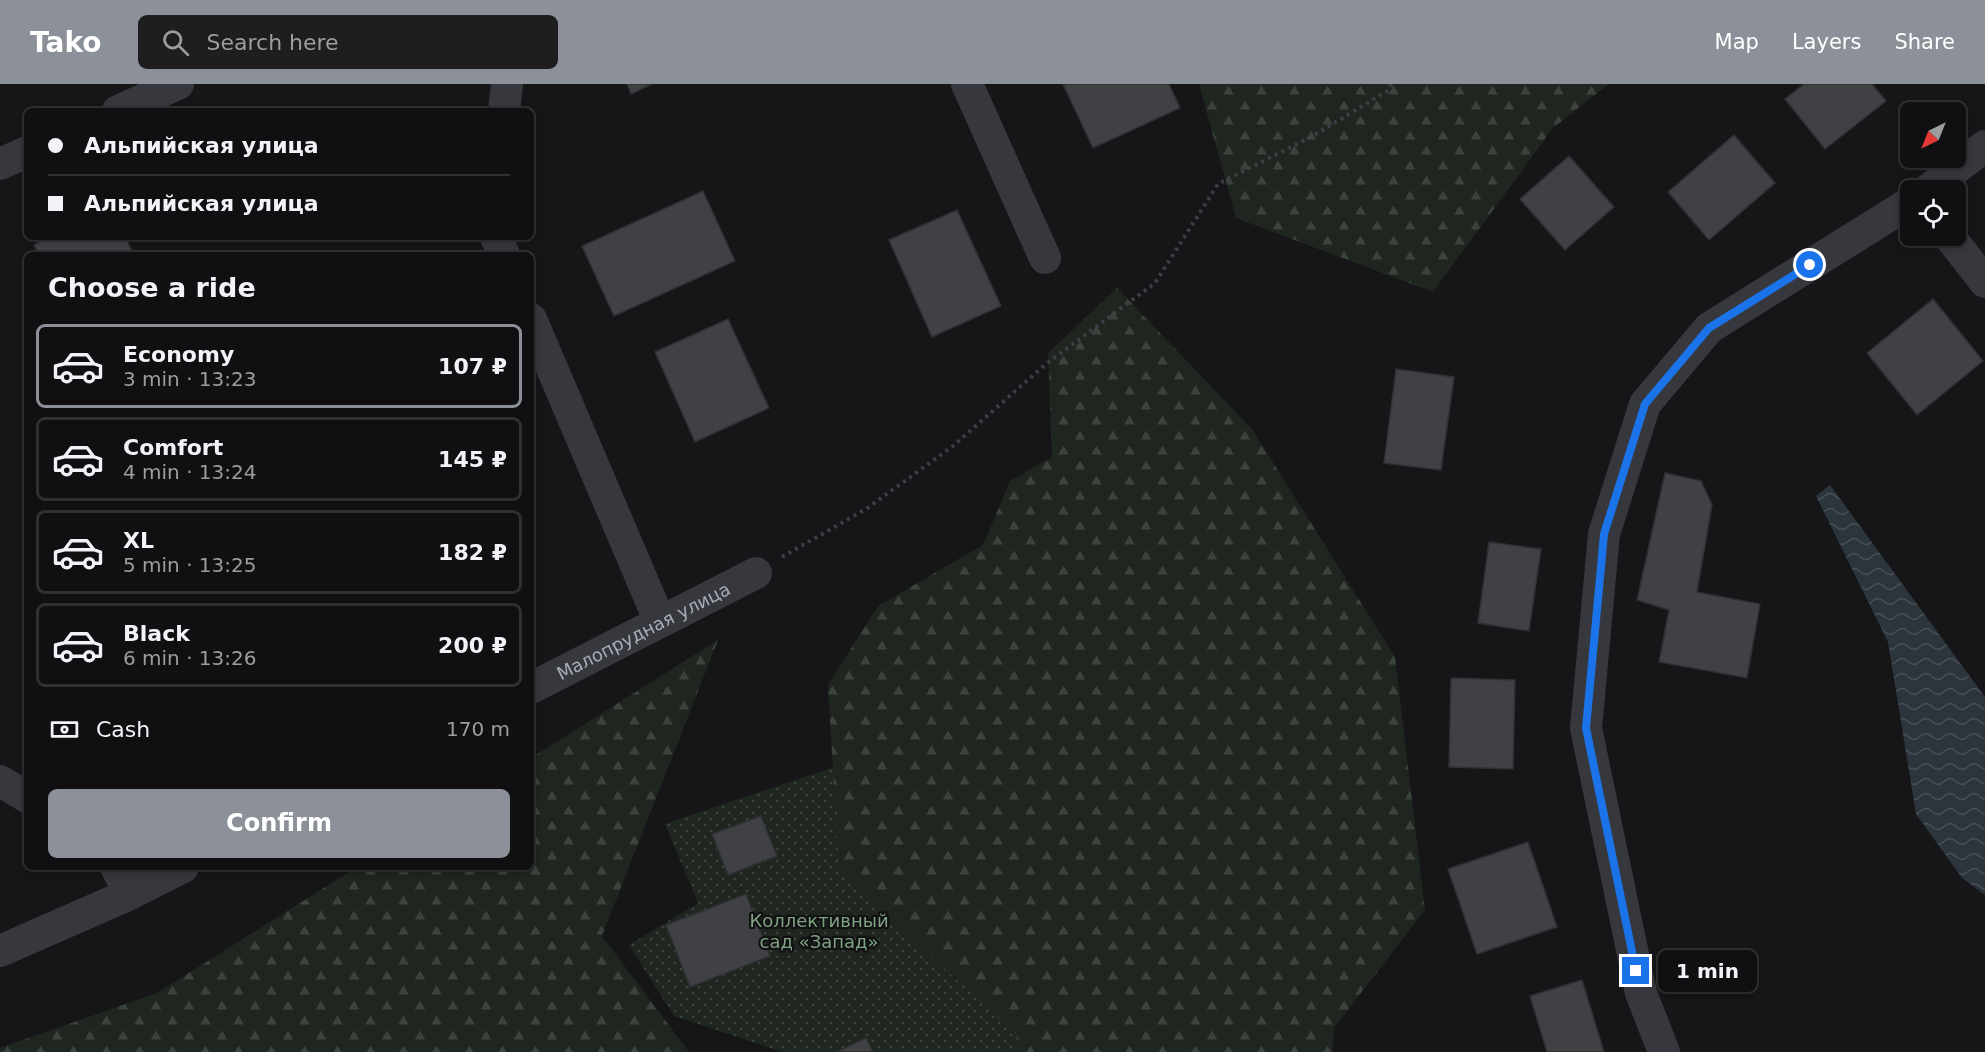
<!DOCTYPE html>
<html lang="en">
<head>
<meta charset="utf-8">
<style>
	:root { --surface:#101012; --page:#1e1e20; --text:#f1f3f6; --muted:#9c9d9f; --line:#303032; --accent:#8c9099 }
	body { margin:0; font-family:"DejaVu Sans",sans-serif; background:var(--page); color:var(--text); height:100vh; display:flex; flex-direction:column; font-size:22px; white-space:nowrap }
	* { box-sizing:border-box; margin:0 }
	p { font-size:20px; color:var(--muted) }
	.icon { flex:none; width:33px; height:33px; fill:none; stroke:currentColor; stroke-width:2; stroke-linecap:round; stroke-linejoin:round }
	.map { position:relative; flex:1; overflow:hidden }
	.drawer { position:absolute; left:24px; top:168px; width:510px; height:618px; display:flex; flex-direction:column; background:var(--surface); border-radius:9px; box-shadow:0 3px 9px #0003,0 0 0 2px var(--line) }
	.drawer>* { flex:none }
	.top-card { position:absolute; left:24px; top:24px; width:510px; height:132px; border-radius:9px; box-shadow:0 3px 9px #0003,0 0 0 2px var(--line); display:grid; align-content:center; height:132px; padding:0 24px; background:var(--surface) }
	.needle { width:39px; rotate:223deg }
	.fabs { position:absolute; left:1900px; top:18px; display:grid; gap:12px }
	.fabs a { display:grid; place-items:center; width:66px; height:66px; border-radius:9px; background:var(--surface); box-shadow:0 3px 9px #0003,0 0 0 2px var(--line); font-size:30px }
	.end { position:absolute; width:27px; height:27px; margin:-14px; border:8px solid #1a73e8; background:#fff; box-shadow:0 0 0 3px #fff }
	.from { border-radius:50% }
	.bubble { position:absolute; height:42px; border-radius:9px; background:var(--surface); box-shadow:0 3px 9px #0003,0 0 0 2px var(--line); font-size:20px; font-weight:700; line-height:42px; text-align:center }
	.top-card b { display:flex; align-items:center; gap:21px; height:57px; font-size:22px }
	.top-card b+b { border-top:2px solid var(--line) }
	.top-card i { width:15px; height:15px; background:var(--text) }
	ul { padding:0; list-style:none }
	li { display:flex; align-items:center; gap:18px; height:84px; margin:0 12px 9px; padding:0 12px; border:3px solid var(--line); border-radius:9px }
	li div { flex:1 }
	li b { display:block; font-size:22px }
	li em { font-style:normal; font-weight:700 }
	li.active { border-color:var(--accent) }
	li>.icon { width:54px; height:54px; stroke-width:1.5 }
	h2 { padding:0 24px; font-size:27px; line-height:72px }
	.pay { display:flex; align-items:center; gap:15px; height:66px; padding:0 24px; font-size:22px }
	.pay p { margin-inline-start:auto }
	.button { display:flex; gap:12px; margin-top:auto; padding:12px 24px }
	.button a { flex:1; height:69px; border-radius:9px; background:var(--accent); color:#fff; font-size:24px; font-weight:700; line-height:69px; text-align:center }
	header { display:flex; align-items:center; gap:36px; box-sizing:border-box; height:84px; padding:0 30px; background:var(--accent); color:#fff }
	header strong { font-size:28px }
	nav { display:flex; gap:33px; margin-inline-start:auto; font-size:21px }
	.search { width:420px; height:54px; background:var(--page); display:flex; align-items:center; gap:15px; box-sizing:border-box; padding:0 21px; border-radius:9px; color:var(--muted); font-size:22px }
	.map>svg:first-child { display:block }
</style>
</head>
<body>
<header>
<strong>Tako</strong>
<div class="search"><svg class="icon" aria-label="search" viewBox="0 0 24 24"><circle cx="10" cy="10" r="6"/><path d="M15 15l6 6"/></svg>Search here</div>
<nav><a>Map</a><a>Layers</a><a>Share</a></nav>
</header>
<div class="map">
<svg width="1985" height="968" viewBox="0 0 1985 968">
	<defs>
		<pattern id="green-dots" width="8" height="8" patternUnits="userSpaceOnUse" patternTransform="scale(1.5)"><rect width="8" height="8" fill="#1e261f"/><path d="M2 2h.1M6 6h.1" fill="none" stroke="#3c433d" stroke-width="1.8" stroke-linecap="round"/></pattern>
		<pattern id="forest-firs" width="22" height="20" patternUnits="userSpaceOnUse" patternTransform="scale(1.5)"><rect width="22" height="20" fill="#1e261f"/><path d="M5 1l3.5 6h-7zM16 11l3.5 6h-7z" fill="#3c433d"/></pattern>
		<pattern id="water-waves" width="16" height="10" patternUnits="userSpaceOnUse" patternTransform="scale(1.5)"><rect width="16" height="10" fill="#2c353c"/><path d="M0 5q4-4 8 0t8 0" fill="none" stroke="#485056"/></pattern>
	</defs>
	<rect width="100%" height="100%" fill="#161618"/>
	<polygon fill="url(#green-dots)" points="840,681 1038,968 782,968 674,932 629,861 698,819 665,740"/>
	<g fill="url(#forest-firs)">
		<polygon points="1199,0 1609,0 1553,44 1433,208 1236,134"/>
		<polygon points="1117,204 1252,345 1395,573 1425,826 1334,944 1333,968 1015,968 1017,951 839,788 828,601 878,522 983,461 1010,397 1052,373 1048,269"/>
		<polygon points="718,556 602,852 689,968 0,968 0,964 157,909 357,783 531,783 531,674"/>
	</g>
	<polygon fill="url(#water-waves)" points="1830,401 1985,613 1985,811 1962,794 1916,730 1888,558 1816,412"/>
	<g fill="#404145" stroke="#303034" stroke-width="1.5">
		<polygon points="627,0 652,0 631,10"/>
		<polygon points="1063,0 1169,0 1180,24 1093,64"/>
		<polygon points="1804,0 1872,0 1886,17 1825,65 1785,15"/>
		<polygon points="1734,51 1775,99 1709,156 1668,108"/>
		<polygon points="1569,72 1614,123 1565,166 1520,115"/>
		<polygon points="703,107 735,177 614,232 582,162"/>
		<polygon points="957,126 1001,222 932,253 889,156"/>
		<polygon points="49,153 125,153 134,171 39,171 34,161"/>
		<polygon points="1933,215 1983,277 1917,331 1867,269"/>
		<polygon points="728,235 769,324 695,358 655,268"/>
		<polygon points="1396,285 1454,293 1441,386 1384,379"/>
		<polygon points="1665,389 1701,397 1712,421 1697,508 1760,520 1747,594 1659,578 1669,526 1637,516"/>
		<polygon points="1489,458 1541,465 1529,547 1478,539"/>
		<polygon points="1451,594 1515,596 1513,685 1449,683"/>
		<polygon points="761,732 777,772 728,791 712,750"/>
		<polygon points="1528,758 1557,843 1477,870 1448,785"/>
		<polygon points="746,810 770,872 690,903 666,841"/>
		<polygon points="1582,896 1604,968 1547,968 1530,912"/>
		<polygon points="866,954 873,968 837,968"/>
	</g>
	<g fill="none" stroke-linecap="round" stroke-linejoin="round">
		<polyline stroke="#3d3f44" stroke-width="4" stroke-dasharray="3 4.5" stroke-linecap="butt" points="782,473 866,425 953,362 1046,280 1155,199 1218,100 1311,53 1389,6 1391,0"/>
		<g stroke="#37383d" stroke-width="32">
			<polyline points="967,0 1045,174"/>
			<polyline points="118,27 178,0"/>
			<polyline points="504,27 507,0"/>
			<polyline points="0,80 27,68"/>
			<polyline points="1928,106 1985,62"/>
			<polyline points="1949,152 1985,198"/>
			<polyline points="496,153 504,171"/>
			<polyline points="531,235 660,538"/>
			<path id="s1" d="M531 604 756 489"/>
			<polyline points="0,697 27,713"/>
			<polyline points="116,783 130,810"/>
			<polyline points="0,867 130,810 183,783"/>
			<polyline points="1664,968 1641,909 1586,644 1604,450 1645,320 1709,244 1911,118"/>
		</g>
	</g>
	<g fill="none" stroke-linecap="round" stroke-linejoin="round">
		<polyline stroke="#1a73e8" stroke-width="8" points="1636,887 1586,644 1604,450 1645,320 1709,244 1810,181"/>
	</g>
	<g text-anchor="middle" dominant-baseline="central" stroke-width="4.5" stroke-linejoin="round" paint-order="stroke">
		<g font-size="18" fill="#a8adb8" stroke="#111113">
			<text stroke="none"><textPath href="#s1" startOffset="126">Малопрудная улица</textPath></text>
		</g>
		<g font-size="18" fill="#7fa381" stroke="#111113">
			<text x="819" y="836">Коллективный<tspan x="819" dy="21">сад «Запад»</tspan></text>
		</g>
	</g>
</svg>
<div class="fabs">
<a><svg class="needle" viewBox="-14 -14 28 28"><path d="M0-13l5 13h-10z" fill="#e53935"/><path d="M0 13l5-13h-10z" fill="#9c9d9f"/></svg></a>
<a><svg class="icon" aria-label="locate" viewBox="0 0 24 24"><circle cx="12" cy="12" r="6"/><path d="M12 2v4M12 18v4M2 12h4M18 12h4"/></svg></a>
</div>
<i class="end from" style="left:1810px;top:181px"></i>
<i class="end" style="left:1636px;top:887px"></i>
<div class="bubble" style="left:1658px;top:866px;width:99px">1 min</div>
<div class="top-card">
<b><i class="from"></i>Альпийская улица</b>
<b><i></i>Альпийская улица</b>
</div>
<section class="drawer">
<h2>Choose a ride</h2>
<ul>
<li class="active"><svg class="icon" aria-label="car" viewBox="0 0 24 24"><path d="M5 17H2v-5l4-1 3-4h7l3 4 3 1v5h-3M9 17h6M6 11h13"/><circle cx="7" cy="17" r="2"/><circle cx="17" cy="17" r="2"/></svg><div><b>Economy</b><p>3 min · 13:23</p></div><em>107 ₽</em></li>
<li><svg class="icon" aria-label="car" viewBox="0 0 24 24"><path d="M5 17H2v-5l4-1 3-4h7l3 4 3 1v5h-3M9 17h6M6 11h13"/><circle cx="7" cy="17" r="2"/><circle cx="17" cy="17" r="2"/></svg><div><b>Comfort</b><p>4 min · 13:24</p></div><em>145 ₽</em></li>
<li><svg class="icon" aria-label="car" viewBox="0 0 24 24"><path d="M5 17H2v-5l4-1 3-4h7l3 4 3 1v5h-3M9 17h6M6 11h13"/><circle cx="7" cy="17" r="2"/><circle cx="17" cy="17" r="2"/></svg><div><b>XL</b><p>5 min · 13:25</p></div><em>182 ₽</em></li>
<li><svg class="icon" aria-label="car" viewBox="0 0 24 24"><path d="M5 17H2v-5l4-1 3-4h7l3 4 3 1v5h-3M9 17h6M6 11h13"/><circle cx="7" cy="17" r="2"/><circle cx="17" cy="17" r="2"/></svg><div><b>Black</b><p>6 min · 13:26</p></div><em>200 ₽</em></li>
</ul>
<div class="pay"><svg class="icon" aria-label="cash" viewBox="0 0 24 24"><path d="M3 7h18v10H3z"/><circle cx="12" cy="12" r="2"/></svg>Cash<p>170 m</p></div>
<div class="button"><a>Confirm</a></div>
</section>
</div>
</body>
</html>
